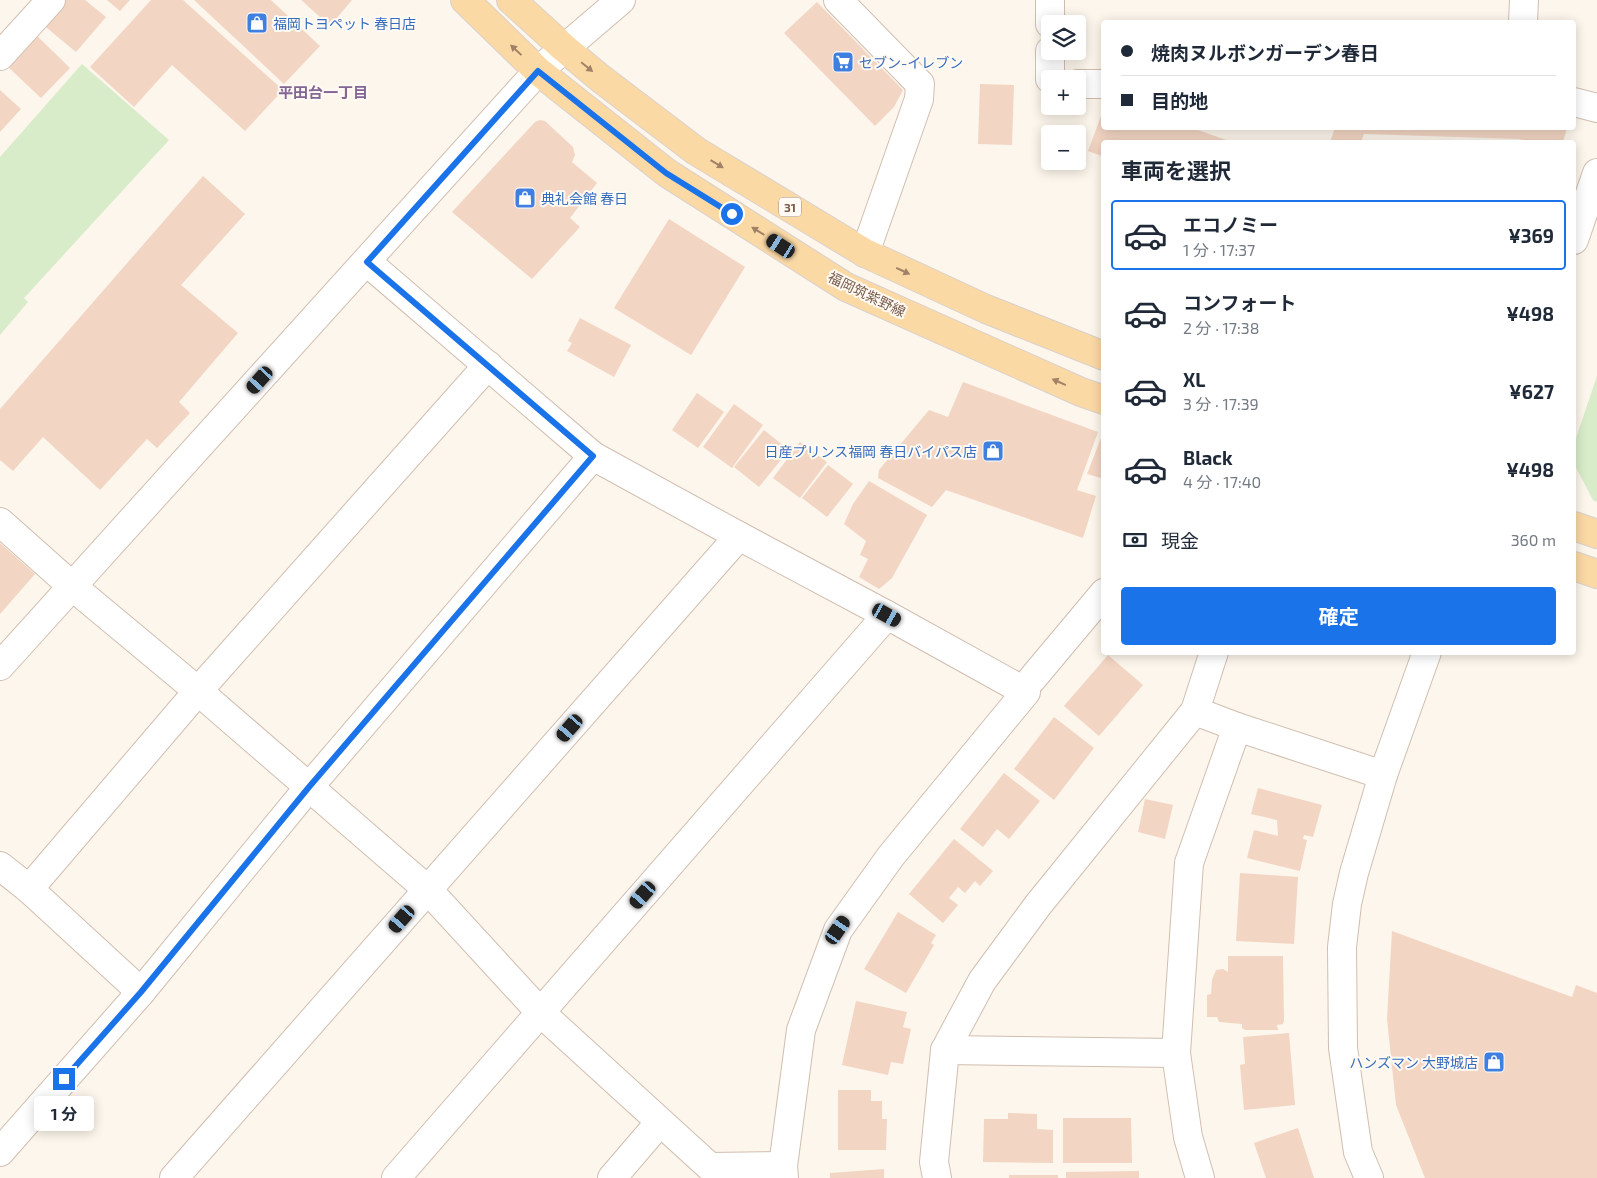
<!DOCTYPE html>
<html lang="ja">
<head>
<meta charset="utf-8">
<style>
	:root { --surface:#fff; --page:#f6f6f7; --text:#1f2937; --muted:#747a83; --line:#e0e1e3; --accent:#1a73e8 }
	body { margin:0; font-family:"Exo 2","Noto Sans JP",sans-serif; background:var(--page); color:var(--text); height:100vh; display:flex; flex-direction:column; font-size:19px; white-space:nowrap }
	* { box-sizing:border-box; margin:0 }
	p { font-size:16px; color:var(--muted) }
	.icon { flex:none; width:28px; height:28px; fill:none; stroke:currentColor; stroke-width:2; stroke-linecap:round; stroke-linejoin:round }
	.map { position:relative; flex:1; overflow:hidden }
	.side { position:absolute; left:1101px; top:140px; width:475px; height:515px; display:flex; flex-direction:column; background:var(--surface); border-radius:5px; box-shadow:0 2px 12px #0003 }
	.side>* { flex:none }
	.top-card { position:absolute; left:1101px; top:20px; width:475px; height:110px; border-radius:5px; box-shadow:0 2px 12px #0003; display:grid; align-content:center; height:110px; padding:0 20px; background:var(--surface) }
	.controls { position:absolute; left:1041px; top:15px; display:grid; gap:10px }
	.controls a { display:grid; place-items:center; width:45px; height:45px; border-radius:5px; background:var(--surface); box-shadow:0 2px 12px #0003; font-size:25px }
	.end { position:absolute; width:22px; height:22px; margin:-11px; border:6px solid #1a73e8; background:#fff; box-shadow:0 0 0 2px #fff }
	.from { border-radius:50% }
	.bubble { position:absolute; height:35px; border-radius:5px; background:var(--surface); box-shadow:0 2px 12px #0003; font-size:16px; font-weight:700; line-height:35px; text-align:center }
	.car { position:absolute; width:15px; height:30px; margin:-15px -8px; border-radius:6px; box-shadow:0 0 4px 1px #0007; background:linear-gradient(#222 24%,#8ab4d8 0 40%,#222 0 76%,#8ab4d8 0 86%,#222 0) }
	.top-card b { display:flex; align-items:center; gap:18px; height:48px; font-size:19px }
	.top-card b+b { border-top:1px solid var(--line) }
	.top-card i { width:12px; height:12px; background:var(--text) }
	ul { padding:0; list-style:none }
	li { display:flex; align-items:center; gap:15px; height:70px; margin:0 10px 8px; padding:0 10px; border:2px solid transparent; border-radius:5px }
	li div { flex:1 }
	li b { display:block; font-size:19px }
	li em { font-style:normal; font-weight:700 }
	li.current { border-color:var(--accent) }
	li>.icon { width:45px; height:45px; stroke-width:1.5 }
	h2 { padding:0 20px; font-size:22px; line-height:60px }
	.pay { display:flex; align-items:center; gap:12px; height:55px; padding:0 20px; font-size:19px }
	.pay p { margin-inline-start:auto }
	.primary-button { display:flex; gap:10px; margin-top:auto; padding:10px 20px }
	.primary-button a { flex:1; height:58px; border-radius:5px; background:var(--accent); color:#fff; font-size:20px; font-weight:700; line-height:58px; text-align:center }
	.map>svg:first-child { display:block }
</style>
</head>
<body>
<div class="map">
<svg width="1597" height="1178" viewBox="0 0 1597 1178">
	<rect width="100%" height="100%" fill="#fdf6ec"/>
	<g fill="#d8ecc9">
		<polygon points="82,64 169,140 24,298 28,302 0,335 0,157"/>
		<polygon points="1597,376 1597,502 1593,500 1574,464 1574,444"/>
	</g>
	<g fill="#f3d5c3">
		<polygon points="61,0 85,0 106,17 76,52 41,23"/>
		<polygon points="107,0 130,0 120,11"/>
		<polygon points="151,0 183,0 283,90 245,131 172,65 134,107 90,67"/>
		<polygon points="194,0 271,0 320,46 284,84"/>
		<polygon points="301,0 352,0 330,26"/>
		<polygon points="817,2 903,90 894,107 875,126 784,33"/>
		<polygon points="34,33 70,68 41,98 5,64"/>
		<polygon points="980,84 1014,85 1012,145 978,144"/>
		<polygon points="0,90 21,109 0,132"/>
		<polygon points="1104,108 1104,128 1192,128 1232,142 1104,142 1104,157 1088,151"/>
		<polygon points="540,120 545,121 573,147 575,155 572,162 597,183 570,218 580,227 532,279 452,212 535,122"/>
		<polygon points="1335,128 1567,128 1563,142 1531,142 1519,139 1364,134 1361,142 1330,142"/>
		<polygon points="203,176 245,214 181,285 238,333 179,402 190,413 157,448 147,439 100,490 43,437 13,471 0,460 0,409"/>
		<polygon points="669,219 745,267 691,355 614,308"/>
		<polygon points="580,318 631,345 614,377 567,351 572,343 568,341"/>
		<polygon points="963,382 1098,432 1077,490 1096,496 1083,538 946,490 932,507 878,478 879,470 929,410 948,417"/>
		<polygon points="697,393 724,412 698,448 672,430"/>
		<polygon points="734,404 763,425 732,468 703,447"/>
		<polygon points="764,430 789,450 759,487 734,467"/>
		<polygon points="1101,438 1104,439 1104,479 1087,474"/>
		<polygon points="800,442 827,462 800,498 773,478"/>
		<polygon points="828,465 853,484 827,517 802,498"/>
		<polygon points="869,481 927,515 892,578 879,589 859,577 868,559 860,555 866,541 844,524 853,504"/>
		<polygon points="0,543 35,574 0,614"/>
		<polygon points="1108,655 1143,685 1099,736 1064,706"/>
		<polygon points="1054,717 1094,748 1054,800 1014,769"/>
		<polygon points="1004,773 1040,801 1009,839 997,829 983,847 960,829"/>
		<polygon points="1258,788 1322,805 1313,837 1304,835 1303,839 1307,840 1300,871 1247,858 1254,830 1278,836 1277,820 1251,814"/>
		<polygon points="1145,799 1173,805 1165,839 1138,832"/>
		<polygon points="954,839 993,871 980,886 975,881 965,893 958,887 949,898 958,905 943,923 909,894"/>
		<polygon points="1240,873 1298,877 1294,944 1236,941"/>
		<polygon points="898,912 936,935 931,943 934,945 906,993 864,969"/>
		<polygon points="1392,931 1572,997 1576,985 1597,993 1597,1178 1425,1178 1396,1105 1387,1019"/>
		<polygon points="1228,956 1283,956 1284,1021 1283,1024 1277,1025 1278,1030 1245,1030 1242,1028 1242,1024 1219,1022 1217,1017 1207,1017 1207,995 1211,994 1212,980 1216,970 1223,969 1228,972"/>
		<polygon points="856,1001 907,1012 903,1027 911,1029 903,1064 891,1062 888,1075 842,1065"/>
		<polygon points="1289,1033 1295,1105 1244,1110 1240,1065 1245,1064 1243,1037"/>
		<polygon points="838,1090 871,1090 871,1101 882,1101 882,1119 887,1119 886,1150 838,1150"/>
		<polygon points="1008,1113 1037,1114 1037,1129 1053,1130 1053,1163 983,1162 984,1119 1008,1119"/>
		<polygon points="1063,1118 1131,1118 1132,1163 1063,1163"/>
		<polygon points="1298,1128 1314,1178 1266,1178 1254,1143"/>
		<polygon points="884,1169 884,1178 830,1178 830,1173"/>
		<polygon points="1139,1171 1139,1178 1066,1178 1066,1172"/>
		<rect x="1009" y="1175" width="49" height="3"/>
	</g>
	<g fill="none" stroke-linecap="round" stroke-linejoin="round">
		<g stroke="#d1beb0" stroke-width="30">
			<g id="minor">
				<polyline points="838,0 920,84 919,99 865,253"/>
				<polyline points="1050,0 1050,24"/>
				<polyline points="1523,22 1524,0"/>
				<polyline points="1050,51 1050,79"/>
				<polyline points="0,56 51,0"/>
				<polyline points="1078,84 1104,84"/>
				<polyline points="1574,102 1597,108"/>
				<polyline points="1574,240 1597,173"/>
				<polyline points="367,262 593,456 739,536 887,615 1026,692 891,856 838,930 801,1030 783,1166 784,1178"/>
				<polyline points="0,522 73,587 198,691 428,890 541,1013 710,1167 783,1166"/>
				<polyline points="0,666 538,71 621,0"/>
				<polyline points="1032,679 1104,593"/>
				<polyline points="1195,711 1237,727"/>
				<polyline points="0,866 29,889 141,992"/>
				<polyline points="29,889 198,691 488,365"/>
				<polyline points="945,1050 1176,1053"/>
				<polyline points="0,1152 141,992 309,787 593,456"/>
				<polyline points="174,1178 739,536"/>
				<polyline points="396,1178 887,615"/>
				<polyline points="612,1178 660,1122"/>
				<polyline points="937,1178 934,1162 945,1050 982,981 1038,905 1195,711 1214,652"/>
				<polyline points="1200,1178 1188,1137 1176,1053 1189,863 1237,727 1383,775"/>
				<polyline points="1369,1178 1358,1152 1343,1048 1342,947 1347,904 1354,873 1383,775 1427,652"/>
			</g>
		</g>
		<g stroke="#dad1cd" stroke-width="30">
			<g id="major">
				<polyline points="465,0 538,71 667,173 846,287 1081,392 1104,400"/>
				<polyline points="511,0 564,48 600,78 696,151 865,253 986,309 1104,356"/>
				<polyline points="1574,526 1597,534"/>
				<polyline points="1574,566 1597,574"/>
			</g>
		</g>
		<use href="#minor" stroke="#fff" stroke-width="28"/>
		<use href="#major" stroke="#fbd9a5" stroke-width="28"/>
	</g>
	<defs><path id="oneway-solid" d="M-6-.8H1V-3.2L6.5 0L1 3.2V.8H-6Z" transform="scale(1.25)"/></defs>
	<g fill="#a18267">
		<use href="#oneway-solid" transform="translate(516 50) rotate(-137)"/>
		<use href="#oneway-solid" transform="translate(587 67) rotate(39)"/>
		<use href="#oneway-solid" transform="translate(717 164) rotate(31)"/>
		<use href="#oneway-solid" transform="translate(758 231) rotate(-148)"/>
		<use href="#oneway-solid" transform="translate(903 271) rotate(25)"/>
		<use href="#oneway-solid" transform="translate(1059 382) rotate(-156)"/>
	</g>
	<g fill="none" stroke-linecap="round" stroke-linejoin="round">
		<polyline stroke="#1a73e8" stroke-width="6" points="64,1079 141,992 309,787 593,456 367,262 538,71 666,173 732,214"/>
	</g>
	<defs>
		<g id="shop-square" transform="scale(1.125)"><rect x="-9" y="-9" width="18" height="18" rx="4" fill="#3f7fe0" stroke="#fffaf3"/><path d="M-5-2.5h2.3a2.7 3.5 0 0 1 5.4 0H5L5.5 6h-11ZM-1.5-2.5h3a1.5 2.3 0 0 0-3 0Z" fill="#fff"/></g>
		<g id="supermarket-square" transform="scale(1.125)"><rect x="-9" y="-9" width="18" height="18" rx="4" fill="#3f7fe0" stroke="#fffaf3"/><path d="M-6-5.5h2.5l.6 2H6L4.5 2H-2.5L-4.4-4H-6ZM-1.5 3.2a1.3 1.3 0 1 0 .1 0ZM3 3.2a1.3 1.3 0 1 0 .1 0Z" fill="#fff"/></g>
	</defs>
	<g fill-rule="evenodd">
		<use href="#shop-square" x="257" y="23"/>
		<use href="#supermarket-square" x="843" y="62"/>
		<use href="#shop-square" x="525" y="198"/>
		<use href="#shop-square" x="993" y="451"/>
		<use href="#shop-square" x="1494" y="1062"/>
	</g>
	<g text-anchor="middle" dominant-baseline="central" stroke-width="4" stroke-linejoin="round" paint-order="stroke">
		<rect fill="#fffaf3" stroke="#a28b7f" stroke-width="1" x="779" y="197.5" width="22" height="19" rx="4"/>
		<g font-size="12" font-weight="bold" fill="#7a5c4d">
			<text x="790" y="207">31</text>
		</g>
		<g font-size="14" fill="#366cbe" stroke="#fffaf3" text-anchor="start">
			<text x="273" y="23">福岡トヨペット 春日店</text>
			<text x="859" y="62">セブン-イレブン</text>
			<text x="541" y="198">典礼会館 春日</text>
			<text x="977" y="451" text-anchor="end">日産プリンス福岡 春日バイパス店</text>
			<text x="1478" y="1062" text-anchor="end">ハンズマン 大野城店</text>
		</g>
		<g font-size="14" fill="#7a5c4d" stroke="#fffaf3">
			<text transform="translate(867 294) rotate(26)">福岡筑紫野線</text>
		</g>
		<g font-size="15" font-weight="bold" fill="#846695" stroke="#fffaf3">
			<text x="323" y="92">平田台一丁目</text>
		</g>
	</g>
</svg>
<div class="controls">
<a><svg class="icon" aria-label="layers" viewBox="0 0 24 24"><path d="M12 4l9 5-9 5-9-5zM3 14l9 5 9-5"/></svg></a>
<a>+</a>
<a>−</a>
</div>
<i class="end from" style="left:732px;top:214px"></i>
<i class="end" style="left:64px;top:1079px"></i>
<div class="bubble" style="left:34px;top:1096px;width:60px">1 分</div>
<i class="car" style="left:781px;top:246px;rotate:303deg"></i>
<i class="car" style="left:260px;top:380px;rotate:222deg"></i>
<i class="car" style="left:887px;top:615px;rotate:119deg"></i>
<i class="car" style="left:570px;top:728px;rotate:221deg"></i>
<i class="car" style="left:643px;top:895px;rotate:221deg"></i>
<i class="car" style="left:402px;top:919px;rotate:221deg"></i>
<i class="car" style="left:838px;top:930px;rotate:35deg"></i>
<div class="top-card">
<b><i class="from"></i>焼肉ヌルボンガーデン春日</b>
<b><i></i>目的地</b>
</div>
<section class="side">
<h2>車両を選択</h2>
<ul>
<li class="current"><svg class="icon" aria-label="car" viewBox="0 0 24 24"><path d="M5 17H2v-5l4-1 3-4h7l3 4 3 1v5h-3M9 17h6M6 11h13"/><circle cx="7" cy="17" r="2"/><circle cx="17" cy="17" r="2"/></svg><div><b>エコノミー</b><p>1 分 · 17:37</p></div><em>¥369</em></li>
<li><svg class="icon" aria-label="car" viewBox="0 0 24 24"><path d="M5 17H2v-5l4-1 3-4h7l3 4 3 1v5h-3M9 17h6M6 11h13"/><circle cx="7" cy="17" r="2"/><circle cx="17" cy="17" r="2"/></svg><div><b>コンフォート</b><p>2 分 · 17:38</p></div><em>¥498</em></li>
<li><svg class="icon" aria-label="car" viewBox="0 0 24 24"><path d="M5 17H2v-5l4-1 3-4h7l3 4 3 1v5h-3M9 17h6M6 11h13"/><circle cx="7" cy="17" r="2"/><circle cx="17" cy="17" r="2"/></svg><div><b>XL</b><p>3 分 · 17:39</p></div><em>¥627</em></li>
<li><svg class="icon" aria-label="car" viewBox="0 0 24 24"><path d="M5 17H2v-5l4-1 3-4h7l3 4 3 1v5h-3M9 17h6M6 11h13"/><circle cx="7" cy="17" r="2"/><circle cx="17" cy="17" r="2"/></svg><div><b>Black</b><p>4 分 · 17:40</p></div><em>¥498</em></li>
</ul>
<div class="pay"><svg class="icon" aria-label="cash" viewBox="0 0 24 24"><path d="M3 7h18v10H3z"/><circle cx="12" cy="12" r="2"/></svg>現金<p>360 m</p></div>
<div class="primary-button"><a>確定</a></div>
</section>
</div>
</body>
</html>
